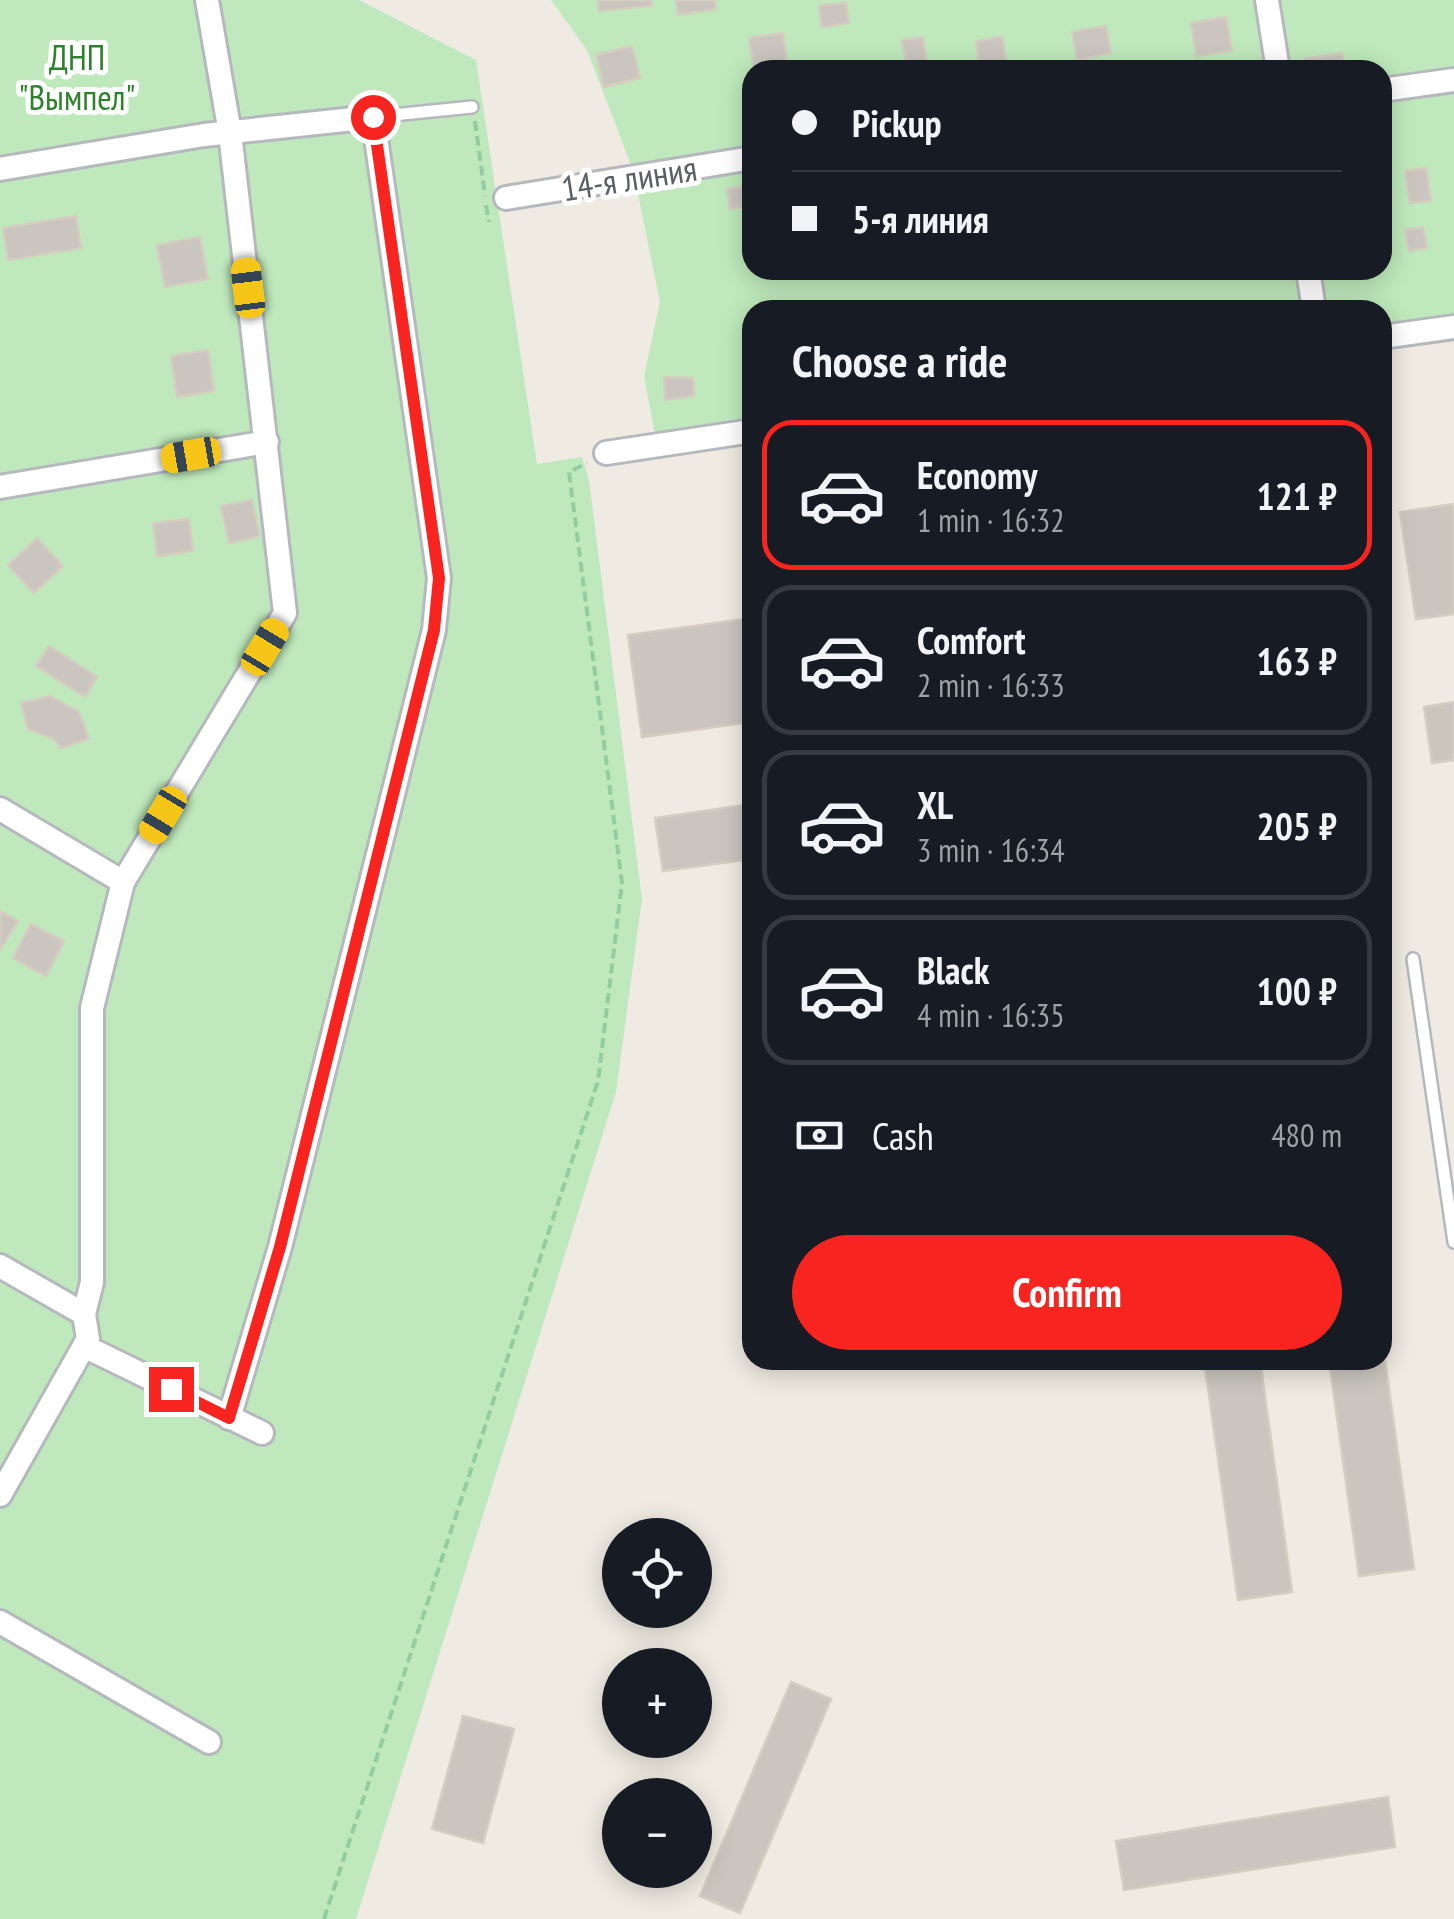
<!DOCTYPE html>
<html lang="en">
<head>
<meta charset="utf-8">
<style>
	:root { --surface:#171b24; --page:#242831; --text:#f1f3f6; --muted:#9ea1a6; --line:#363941; --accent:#f8241f }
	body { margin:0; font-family:"PT Sans Narrow",sans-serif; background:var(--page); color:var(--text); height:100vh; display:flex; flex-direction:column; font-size:38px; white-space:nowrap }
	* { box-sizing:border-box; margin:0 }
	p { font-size:32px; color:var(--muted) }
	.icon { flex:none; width:55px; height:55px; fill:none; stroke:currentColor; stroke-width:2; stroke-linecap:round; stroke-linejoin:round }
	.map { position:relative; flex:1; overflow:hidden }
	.panel { position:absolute; left:742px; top:300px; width:650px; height:1070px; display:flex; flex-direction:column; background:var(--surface); border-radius:30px; box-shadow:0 5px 25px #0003 }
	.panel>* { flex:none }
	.guide { position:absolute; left:742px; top:60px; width:650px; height:220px; border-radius:30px; box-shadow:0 5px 25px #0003; display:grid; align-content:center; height:220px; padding:0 50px; background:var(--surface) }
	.controls { position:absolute; left:602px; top:1518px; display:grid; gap:20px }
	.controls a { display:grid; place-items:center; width:110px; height:110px; border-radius:50%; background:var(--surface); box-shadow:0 5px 25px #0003; font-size:50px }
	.end { position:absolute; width:45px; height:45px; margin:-22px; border:12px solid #f8241f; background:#fff; box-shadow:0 0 0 5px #fff }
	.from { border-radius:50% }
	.car { position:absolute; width:30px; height:60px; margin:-30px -15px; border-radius:12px; box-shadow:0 0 8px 2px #0007; background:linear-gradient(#f5c518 24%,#345 0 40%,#f5c518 0 76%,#345 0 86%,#f5c518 0) }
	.guide b { display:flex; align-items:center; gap:35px; height:95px; font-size:38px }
	.guide b+b { border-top:2px solid var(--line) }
	.guide i { width:25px; height:25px; background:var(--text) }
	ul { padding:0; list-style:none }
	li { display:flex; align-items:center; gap:30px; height:150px; margin:0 20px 15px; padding:0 30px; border:5px solid var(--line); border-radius:30px }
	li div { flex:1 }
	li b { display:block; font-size:38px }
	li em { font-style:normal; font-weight:600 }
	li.selected { border-color:var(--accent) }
	li>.icon { width:90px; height:90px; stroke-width:1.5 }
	h2 { padding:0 50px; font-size:45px; line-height:120px }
	.pay { display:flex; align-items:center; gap:25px; height:110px; padding:0 50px; font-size:38px }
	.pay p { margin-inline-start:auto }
	.cta { display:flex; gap:20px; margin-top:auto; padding:20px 50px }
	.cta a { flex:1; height:115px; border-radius:60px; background:var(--accent); color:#fff; font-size:40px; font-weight:600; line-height:115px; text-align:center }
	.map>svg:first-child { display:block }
</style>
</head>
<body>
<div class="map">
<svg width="1454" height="1919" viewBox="0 0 1454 1919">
	<rect width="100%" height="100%" fill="#efebe2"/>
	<g fill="#bfe9bc" fill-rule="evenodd">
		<polygon points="0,0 359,0 476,60 537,464 582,457 589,480 642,899 616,1092 356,1919 0,1919"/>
		<path d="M551 0H1454V327L1383 337 1382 310H752V431L657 445 644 376 660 302 633 170 587 50ZM752 70H1382V270H752Z"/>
	</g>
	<g fill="#cac6bf" stroke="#d4cdc0" stroke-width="2.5">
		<polygon points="598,0 651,0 652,6 599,11"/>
		<polygon points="676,0 715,0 716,9 678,15"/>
		<polygon points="846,2 849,23 822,27 819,6"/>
		<polygon points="1226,17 1232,51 1196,56 1191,23"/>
		<polygon points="1106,26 1111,53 1077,60 1072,32"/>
		<polygon points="783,33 787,63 754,68 749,38"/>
		<polygon points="923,37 927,66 907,69 902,40"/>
		<polygon points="1002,37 1007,65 980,69 976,41"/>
		<polygon points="632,46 640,78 604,87 596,55"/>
		<polygon points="1342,53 1345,70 1306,70 1304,59"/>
		<polygon points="1426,168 1431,201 1410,203 1405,171"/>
		<polygon points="750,185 752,205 730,209 727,189"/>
		<polygon points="76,216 81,248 8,260 3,228"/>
		<polygon points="1423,227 1427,248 1409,251 1405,230"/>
		<polygon points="200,237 208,279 165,287 157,245"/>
		<polygon points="208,350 214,391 177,397 171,356"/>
		<polygon points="664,377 693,378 694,396 665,400"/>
		<polygon points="252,500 260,536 229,543 221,506"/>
		<polygon points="1454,504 1454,614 1416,619 1400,512"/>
		<polygon points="189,519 193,551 157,556 153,523"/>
		<polygon points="37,538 63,566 34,593 8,565"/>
		<polygon points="752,618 752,722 642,737 628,635"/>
		<polygon points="49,646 97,677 85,697 36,666"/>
		<polygon points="50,696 79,712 89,739 61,748 54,739 28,729 21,703"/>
		<polygon points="1454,702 1454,760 1432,763 1424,707"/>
		<polygon points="752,804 752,859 663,871 655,818"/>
		<polygon points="0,911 18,921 0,950"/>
		<polygon points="31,924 64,941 46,976 13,958"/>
		<polygon points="1382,1339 1414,1569 1359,1576 1329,1360 1382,1360"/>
		<polygon points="1204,1360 1260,1360 1292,1592 1238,1600"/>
		<polygon points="791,1682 831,1699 740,1913 700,1896"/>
		<polygon points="463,1716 514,1729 483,1843 432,1829"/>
		<polygon points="1388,1797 1395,1847 1124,1890 1116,1841"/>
	</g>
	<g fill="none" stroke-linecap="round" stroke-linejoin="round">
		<g stroke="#b5b9be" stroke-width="16">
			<g id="lane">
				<polyline points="373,117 472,107"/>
				<polyline points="1413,959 1454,1242"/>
			</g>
		</g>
		<g stroke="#b5b9be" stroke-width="28">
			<g id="street">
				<polyline points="1267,0 1278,70"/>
				<polyline points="1382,90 1454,80"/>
				<polyline points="0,169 204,135 373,117 439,578 434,630 280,1247 229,1418"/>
				<polyline points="506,198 752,158"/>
				<polyline points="1308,270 1314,310"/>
				<polyline points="1382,337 1454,327"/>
				<polyline points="606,453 752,431"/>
				<polyline points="0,487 267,442"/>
				<polyline points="0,809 123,882 92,1008 92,1282 84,1314 88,1339 0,1495"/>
				<polyline points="123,882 285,613 230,133 207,0"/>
				<polyline points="0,1266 84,1314"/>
				<polyline points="84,1346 262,1433"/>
				<polyline points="0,1622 209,1742"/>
			</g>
		</g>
		<g stroke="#95cba1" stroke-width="4" stroke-dasharray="10 5" stroke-linecap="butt">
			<polyline points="475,121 485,196"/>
			<polyline points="486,205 489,222"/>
			<polyline points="324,1919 598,1081 622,883 569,472 587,463"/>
		</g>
		<use href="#lane" stroke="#fff" stroke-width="11"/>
		<use href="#street" stroke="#fff" stroke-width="22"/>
	</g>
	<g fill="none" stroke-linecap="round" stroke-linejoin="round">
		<polyline stroke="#f8241f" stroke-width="12" points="171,1389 229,1418 280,1247 434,630 439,578 373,117"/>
	</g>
	<g text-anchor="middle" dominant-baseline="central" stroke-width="10" stroke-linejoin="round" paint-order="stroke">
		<g font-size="35" fill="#2d822c" stroke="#fff">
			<text x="77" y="57">ДНП<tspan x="77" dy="40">"Вымпел"</tspan></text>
		</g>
		<g font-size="35" fill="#5b6065" stroke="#fff">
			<text transform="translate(629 178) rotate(-9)">14-я линия</text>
		</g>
	</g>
</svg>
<div class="controls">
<a><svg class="icon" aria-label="locate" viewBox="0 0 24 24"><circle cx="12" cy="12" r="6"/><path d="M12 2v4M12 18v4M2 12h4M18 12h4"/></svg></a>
<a>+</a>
<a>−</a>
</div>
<i class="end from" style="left:373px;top:117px"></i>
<i class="end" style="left:171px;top:1389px"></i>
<i class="car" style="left:248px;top:288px;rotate:353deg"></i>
<i class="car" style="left:191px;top:455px;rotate:260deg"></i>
<i class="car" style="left:265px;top:647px;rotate:31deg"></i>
<i class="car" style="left:163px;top:815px;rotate:211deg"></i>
<div class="guide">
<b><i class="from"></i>Pickup</b>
<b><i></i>5-я линия</b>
</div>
<section class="panel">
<h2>Choose a ride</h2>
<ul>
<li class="selected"><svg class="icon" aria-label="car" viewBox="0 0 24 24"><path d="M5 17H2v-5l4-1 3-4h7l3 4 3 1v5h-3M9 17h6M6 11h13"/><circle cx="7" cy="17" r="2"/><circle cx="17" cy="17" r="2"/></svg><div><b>Economy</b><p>1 min · 16:32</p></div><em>121 ₽</em></li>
<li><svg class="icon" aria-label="car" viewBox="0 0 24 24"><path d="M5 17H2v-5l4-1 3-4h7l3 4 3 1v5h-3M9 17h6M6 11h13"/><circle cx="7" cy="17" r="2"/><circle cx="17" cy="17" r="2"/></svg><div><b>Comfort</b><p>2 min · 16:33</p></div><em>163 ₽</em></li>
<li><svg class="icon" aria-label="car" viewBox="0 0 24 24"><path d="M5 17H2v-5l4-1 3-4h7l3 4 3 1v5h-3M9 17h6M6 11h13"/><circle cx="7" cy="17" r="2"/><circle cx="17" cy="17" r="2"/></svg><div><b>XL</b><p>3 min · 16:34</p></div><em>205 ₽</em></li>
<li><svg class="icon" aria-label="car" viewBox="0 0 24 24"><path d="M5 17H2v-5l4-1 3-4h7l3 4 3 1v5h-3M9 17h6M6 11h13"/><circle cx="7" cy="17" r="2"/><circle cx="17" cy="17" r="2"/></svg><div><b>Black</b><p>4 min · 16:35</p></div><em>100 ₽</em></li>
</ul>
<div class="pay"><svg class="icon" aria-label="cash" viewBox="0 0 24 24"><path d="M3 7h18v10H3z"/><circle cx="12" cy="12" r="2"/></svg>Cash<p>480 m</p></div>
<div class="cta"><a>Confirm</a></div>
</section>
</div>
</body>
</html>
